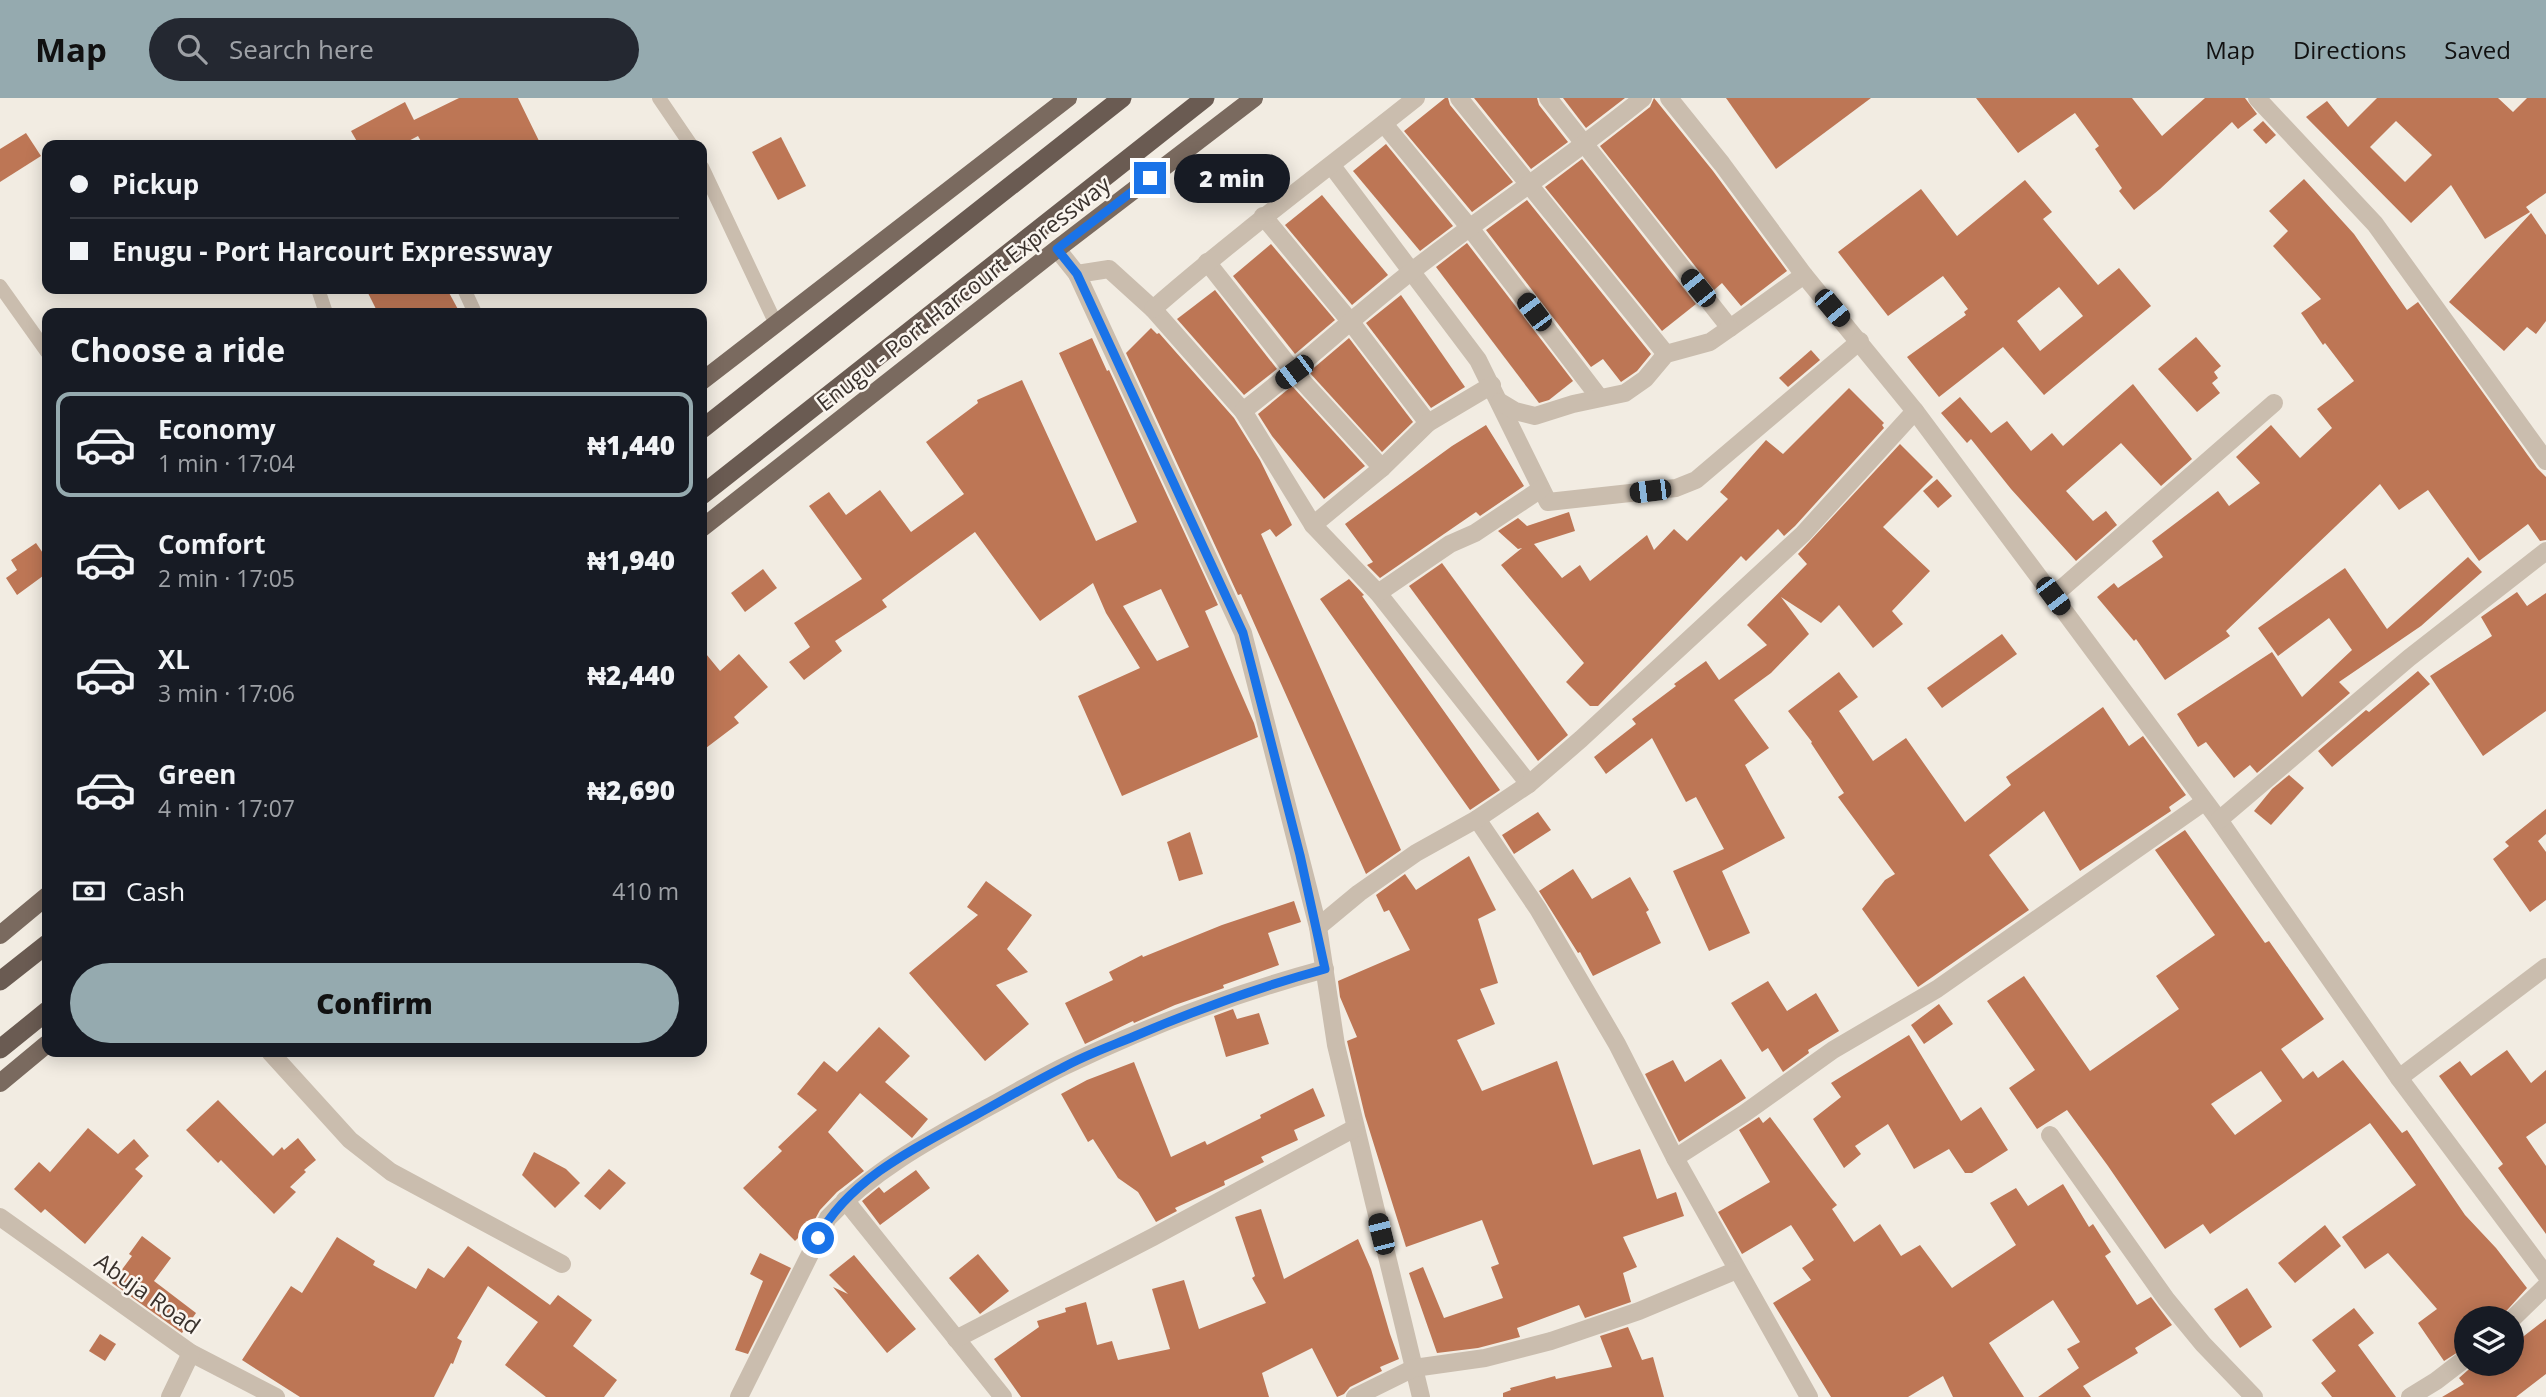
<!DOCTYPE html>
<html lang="en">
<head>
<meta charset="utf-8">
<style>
	:root { --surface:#171b24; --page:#242831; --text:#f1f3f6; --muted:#9ea1a6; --line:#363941; --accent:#95aaaf }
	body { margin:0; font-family:"Open Sans",sans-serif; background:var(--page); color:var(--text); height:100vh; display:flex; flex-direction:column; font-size:26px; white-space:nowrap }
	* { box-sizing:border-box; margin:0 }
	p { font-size:23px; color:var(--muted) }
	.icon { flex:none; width:38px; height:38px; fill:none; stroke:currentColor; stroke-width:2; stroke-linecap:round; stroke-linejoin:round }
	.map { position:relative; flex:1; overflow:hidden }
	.side { position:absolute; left:42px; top:210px; width:665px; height:749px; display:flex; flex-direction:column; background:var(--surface); border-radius:14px; box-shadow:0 4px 18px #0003 }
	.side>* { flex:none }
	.guide { position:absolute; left:42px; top:42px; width:665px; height:154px; border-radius:14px; box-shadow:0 4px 18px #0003; display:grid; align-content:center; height:154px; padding:0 28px; background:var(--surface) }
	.fabs { position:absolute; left:2454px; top:1208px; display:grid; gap:14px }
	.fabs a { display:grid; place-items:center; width:70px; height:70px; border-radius:50%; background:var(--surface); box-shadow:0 4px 18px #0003; font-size:35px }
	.end { position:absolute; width:32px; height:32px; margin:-16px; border:9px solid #1a73e8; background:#fff; box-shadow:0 0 0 4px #fff }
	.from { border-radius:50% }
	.bubble { position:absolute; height:49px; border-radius:24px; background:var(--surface); box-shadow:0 4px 18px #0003; font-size:23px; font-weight:800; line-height:49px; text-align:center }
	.car { position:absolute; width:21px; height:42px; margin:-21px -10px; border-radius:9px; box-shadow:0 0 5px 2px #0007; background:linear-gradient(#222 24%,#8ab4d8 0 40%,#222 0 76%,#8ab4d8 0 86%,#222 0) }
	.guide b { display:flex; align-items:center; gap:24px; height:66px; font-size:26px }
	.guide b+b { border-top:2px solid var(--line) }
	.guide i { width:18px; height:18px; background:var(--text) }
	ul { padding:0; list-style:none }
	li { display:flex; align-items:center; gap:21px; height:105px; margin:0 14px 10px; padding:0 14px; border:4px solid transparent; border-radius:14px }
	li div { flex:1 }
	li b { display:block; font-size:26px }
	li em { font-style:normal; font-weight:800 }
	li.active { border-color:var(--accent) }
	li>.icon { width:63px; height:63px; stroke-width:1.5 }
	h2 { padding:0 28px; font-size:32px; line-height:84px }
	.pay { display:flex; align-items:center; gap:18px; height:77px; padding:0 28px; font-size:26px }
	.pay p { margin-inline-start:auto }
	.button { display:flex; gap:14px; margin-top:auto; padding:14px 28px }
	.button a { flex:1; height:80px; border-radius:42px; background:var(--accent); color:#111; font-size:28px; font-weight:800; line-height:80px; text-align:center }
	header { display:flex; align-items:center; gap:42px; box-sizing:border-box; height:98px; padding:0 35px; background:var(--accent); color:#111 }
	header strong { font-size:33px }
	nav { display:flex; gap:38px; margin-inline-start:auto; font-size:24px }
	.search { width:490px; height:63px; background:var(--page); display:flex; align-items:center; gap:18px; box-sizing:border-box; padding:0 24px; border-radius:38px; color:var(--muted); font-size:26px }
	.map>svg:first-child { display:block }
</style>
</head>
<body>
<header>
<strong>Map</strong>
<div class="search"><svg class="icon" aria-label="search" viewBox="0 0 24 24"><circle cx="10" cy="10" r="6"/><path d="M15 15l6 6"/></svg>Search here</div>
<nav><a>Map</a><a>Directions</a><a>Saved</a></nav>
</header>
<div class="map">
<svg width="2546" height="1299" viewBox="0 0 2546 1299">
	<rect width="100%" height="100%" fill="#f2ece2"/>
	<g fill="#bd7655" fill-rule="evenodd">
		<polygon points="459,0 518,0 541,47 423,47 418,38 401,47 359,47 351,33 405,4 414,22"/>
		<polygon points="1445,0 1448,0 1450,7 1513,84 1472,114 1404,33"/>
		<polygon points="1474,0 1537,0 1539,7 1568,44 1531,71"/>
		<polygon points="1563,0 1625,0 1586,30"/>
		<polygon points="1654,0 1713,73 1787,173 1741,208 1722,185 1714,192 1600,48 1650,9"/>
		<polygon points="1726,0 1871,0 1776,71"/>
		<polygon points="1976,0 2132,0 2162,38 2205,0 2245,0 2257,16 2238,31 2232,24 2160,91 2134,112 2119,93 2122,90 2095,51 2099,48 2075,15 2018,55"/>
		<path d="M2377 0H2498L2513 14 2527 0H2546V95L2526 109 2530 114 2485 141 2451 87 2411 125 2306 19 2327 3 2348 29ZM2396 23 2432 57 2405 84 2370 49Z"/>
		<polygon points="2263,23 2276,37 2266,46 2253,32"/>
		<polygon points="26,35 41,58 0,84 0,51"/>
		<polygon points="781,39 806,88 778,102 752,54"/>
		<polygon points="1386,46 1453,128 1420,153 1353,73"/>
		<polygon points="1582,61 1696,206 1662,233 1545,89"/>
		<polygon points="2304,81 2354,136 2407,212 2418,204 2537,370 2546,379 2546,442 2540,443 2528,426 2479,463 2428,392 2399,412 2380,386 2226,533 2230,538 2165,582 2136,541 2134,543 2097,499 2114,485 2118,490 2163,459 2152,443 2218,393 2229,408 2260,385 2236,359 2271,327 2300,360 2332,330 2317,311 2354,283 2325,245 2323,247 2301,215 2321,201 2273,148 2288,133 2269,113"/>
		<path d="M2025 82 2052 114 2043 121 2098 187 2119 170 2151 208 2044 297 2003 249 1939 299 1907 259 1966 217 1964 214 1968 211 1943 178 1888 218 1838 154 1921 91 1957 138ZM2059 189 2083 218 2040 253 2017 223Z"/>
		<polygon points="1322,97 1388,177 1352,207 1285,127"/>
		<polygon points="1527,102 1651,256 1637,273 1621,284 1603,261 1591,269 1486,132"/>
		<polygon points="2531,115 2546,137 2546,223 2536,236 2527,229 2504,253 2449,204"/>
		<polygon points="1467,145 1573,283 1549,302 1539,305 1436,169"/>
		<polygon points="1271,146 1335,222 1295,256 1233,178"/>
		<polygon points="366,191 447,191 460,215 378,215"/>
		<polygon points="1215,192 1277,271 1244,297 1177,221"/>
		<polygon points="1401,197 1465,289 1431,310 1366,225"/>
		<polygon points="1151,230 1157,236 1159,235 1234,320 1260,362 1292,427 1276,439 1270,431 1261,436 1401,752 1366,776 1241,496 1238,497 1126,255"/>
		<polygon points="2196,239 2221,268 2214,274 2218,280 2212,285 2220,295 2197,314 2158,271"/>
		<path d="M1092 240 1107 273 1109 272 1218 507 1205 513 1254 625 1258 639 1122 698 1078 598 1140 570 1106 515 1093 485 1040 523 975 434 882 502 887 509 835 543 842 553 804 582 789 564 810 549 794 525 862 481 809 408 829 394 846 417 880 392 911 434 964 396 926 344 978 305 977 302 1022 282 1096 443 1137 424 1059 255ZM1161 491 1189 549 1157 563 1123 508Z"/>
		<polygon points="1349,240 1413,324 1382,354 1309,274"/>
		<polygon points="1811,252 1820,262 1788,289 1779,280"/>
		<polygon points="2133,286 2192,361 2161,388 2121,345 2066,393 2093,423 2106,413 2117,427 2076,463 2011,391 1971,341 1967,345 1941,315 1960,299 1991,335 2007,323 2031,353 2052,335 2063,348"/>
		<polygon points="1292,288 1365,368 1324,401 1272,338 1258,316"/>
		<polygon points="1849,290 1884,325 1882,327 1884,330 1795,428 1784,438 1778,431 1746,463 1741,458 1598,608 1590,608 1566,584 1584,565 1501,467 1522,450 1518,451 1498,433 1518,420 1527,428 1569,414 1575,433 1534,446 1562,480 1580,467 1590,483 1647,437 1654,452 1674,431 1687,443 1728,401 1720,394 1766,342 1783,356"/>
		<polygon points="1486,327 1524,388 1480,418 1476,414 1380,480 1367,467 1373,464 1345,426 1452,348"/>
		<polygon points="1900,346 1933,379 1883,429 1930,473 1892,513 1903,526 1873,550 1839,507 1821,525 1781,499 1809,536 1771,575 1734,602 1769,650 1745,667 1785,740 1722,773 1750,835 1709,853 1673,773 1724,751 1696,699 1686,704 1652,640 1606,676 1594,659 1636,626 1632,621 1676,588 1674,586 1706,563 1719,582 1767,547 1747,527 1807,466 1798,456"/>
		<polygon points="1937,381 1952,398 1938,410 1923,393"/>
		<polygon points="36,445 47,461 47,475 17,497 6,480 17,472 11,462"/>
		<polygon points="2468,459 2482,474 2421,528 2339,584 2350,595 2257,675 2250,667 2234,680 2206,644 2198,649 2177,616 2272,554 2302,599 2352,552 2329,520 2278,558 2258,530 2345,470 2387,531"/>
		<polygon points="1442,465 1568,637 1538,663 1409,488"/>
		<polygon points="763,471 777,490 745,514 731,495"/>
		<polygon points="1349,481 1364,497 1362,498 1500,692 1470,712 1320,501"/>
		<polygon points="2517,494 2527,508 2546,495 2546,613 2483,658 2430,578 2492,538 2481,519"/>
		<polygon points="2002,536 2017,556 1942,610 1927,590"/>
		<polygon points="702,551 720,573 739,556 768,589 734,619 739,625 702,653"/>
		<polygon points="2418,573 2430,586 2332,669 2318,653 2366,612 2369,614"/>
		<polygon points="1839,574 1858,599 1839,613 1873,663 1906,640 1965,724 2011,687 2006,679 2103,609 2129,648 2143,638 2186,697 2169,709 2171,713 2080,773 2044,713 1989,757 2029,812 1918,889 1862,811 1885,782 1895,776 1838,699 1844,695 1811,645 1812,644 1788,613"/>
		<polygon points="2289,677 2304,690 2271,727 2254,713 2272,691"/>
		<polygon points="2546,711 2546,736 2538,743 2546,754 2546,802 2530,814 2493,761 2509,748 2505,744"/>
		<polygon points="1538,714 1551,732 1514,756 1502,737"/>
		<path d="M2185 732 2265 845 2269 843 2324 921 2281 951 2303 981 2313 973 2318 980 2343 962 2402 1035 2407 1032 2465 1117 2496 1150 2527 1190 2500 1220H2466V1249L2444 1263 2418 1225 2437 1211 2388 1155 2365 1171 2342 1139 2416 1087 2370 1025 2210 1136 2203 1126 2165 1151 2108 1068 2067 1012 2037 1031 2009 990 2035 972 1987 903 2024 878 2090 973 2179 911 2156 878 2215 837 2155 752ZM2261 973 2282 1003 2235 1037 2211 1006Z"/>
		<polygon points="1190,734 1203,776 1179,783 1167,744"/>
		<polygon points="1469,758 1496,812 1478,821 1498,885 1480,891 1495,926 1457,942 1482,993 1557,963 1593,1067 1640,1051 1657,1101 1676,1094 1684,1118 1623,1139 1637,1169 1623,1175 1631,1204 1585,1220 1579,1207 1517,1230 1520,1239 1478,1250 1437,1255 1409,1175 1423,1169 1444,1220 1503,1200 1491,1169 1499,1166 1482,1122 1406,1149 1365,1018 1347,943 1357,939 1340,899 1338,883 1410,852 1389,812 1384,814 1376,797 1405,776 1416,792"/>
		<polygon points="1573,771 1592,801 1630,779 1649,812 1646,814 1661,845 1593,878 1580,854 1578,855 1539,793"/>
		<polygon points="986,783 1032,817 1007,851 1028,874 996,887 1029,926 985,963 909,875 978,817 967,809"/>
		<polygon points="1294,803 1301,824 1268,835 1279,867 1223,887 1224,890 1175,907 1134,925 1133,923 1085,946 1065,905 1113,882 1109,874 1142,857 1143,859 1222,827"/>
		<polygon points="1768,883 1787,913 1816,895 1839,933 1808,952 1809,955 1783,974 1768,950 1762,954 1731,905"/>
		<polygon points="1939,906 1953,926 1924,946 1911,927"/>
		<polygon points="1233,911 1237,921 1259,915 1269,946 1226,959 1214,918"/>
		<polygon points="879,929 910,958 885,984 928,1021 912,1040 860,995 828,1034 864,1073 837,1094 820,1112 813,1125 795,1143 743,1090 782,1053 778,1049 817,1012 797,996 824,963 837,974"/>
		<polygon points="1909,937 1961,1023 1981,1009 2008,1052 1972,1075 1965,1075 1949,1051 1914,1071 1888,1026 1855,1048 1861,1056 1844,1070 1813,1021 1841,999 1831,985"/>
		<polygon points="2507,952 2531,985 2546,972 2546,1025 2526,1039 2546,1068 2546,1136 2498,1070 2503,1066 2439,978 2460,963 2471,978"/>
		<polygon points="1721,961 1746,1000 1679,1044 1645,976 1673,962 1685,984"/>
		<polygon points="1134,964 1171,1059 1205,1043 1207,1047 1261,1020 1260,1017 1313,990 1325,1018 1294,1032 1298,1042 1261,1059 1264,1064 1224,1083 1225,1087 1175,1110 1177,1113 1156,1124 1138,1094 1118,1080 1093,1041 1088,1044 1061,996 1087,982"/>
		<polygon points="218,1002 273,1058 282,1049 284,1052 298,1040 316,1062 304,1072 306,1074 290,1089 296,1094 274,1116 221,1062 218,1065 186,1032"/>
		<polygon points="1759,1019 1763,1025 1770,1019 1831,1100 1837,1107 1832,1111 1854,1144 1880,1126 1901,1158 1920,1147 1952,1190 2016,1147 1990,1105 2016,1090 2028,1108 2063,1086 2089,1129 2093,1126 2111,1154 2105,1158 2137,1207 2151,1199 2172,1227 2135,1250 2138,1255 2083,1288 2091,1299 2038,1299 2079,1270 2067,1251 2080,1244 2053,1202 1989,1245 2024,1299 1953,1299 1943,1278 1908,1299 1831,1299 1773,1205 1811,1182 1802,1170 1814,1162 1791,1127 1742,1156 1718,1114 1770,1084 1739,1032"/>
		<polygon points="88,1030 118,1056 134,1041 149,1058 135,1071 143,1078 85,1146 45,1111 41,1115 14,1091 39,1064 50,1074"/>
		<polygon points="534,1054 566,1071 580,1085 555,1110 522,1077"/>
		<polygon points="609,1071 626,1085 600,1112 584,1098"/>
		<polygon points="916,1072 930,1090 880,1127 862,1103 879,1089 884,1095"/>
		<polygon points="1261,1111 1284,1181 1358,1141 1371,1171 1390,1236 1399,1261 1380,1269 1382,1273 1350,1289 1344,1296 1337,1299 1312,1250 1262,1275 1269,1299 1021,1299 994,1261 1039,1229 1037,1223 1066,1214 1065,1210 1086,1204 1097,1247 1112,1243 1118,1262 1170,1251 1152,1191 1184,1182 1199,1231 1266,1205 1252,1180 1255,1178 1235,1119"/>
		<polygon points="2325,1127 2341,1148 2295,1185 2278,1165"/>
		<polygon points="142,1138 171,1160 154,1183 196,1215 182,1235 112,1185 132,1158 129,1156"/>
		<polygon points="337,1139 375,1163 373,1167 416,1191 428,1170 444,1180 468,1148 550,1207 558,1197 592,1222 573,1248 617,1282 604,1299 546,1299 505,1267 538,1224 488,1188 457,1240 462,1243 453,1266 451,1265 434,1299 300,1299 242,1262 291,1188 302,1195"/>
		<polygon points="760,1155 791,1170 748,1256 735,1252 763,1183 750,1176"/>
		<polygon points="978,1156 1009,1193 980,1216 949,1180"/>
		<polygon points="854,1157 916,1231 887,1255 833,1189 848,1196 829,1177"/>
		<polygon points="2247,1190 2272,1229 2240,1250 2214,1211"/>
		<polygon points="2354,1210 2374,1235 2358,1247 2396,1299 2332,1299 2321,1285 2336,1273 2312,1242"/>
		<polygon points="2546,1221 2546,1276 2516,1299 2442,1299 2464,1286 2459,1280 2476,1265 2511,1265 2511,1248"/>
		<polygon points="1628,1229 1642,1262 1653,1259 1664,1299 1503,1299 1503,1295 1511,1292 1510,1290 1555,1278 1556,1281 1612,1269 1600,1238"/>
		<polygon points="100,1236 116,1246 105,1263 89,1253"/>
	</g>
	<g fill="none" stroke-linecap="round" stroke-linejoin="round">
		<g stroke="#cabdae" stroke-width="14">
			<polyline points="659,0 691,47"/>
			<polyline points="702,69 776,226"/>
			<polyline points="0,188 47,254"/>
			<polyline points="318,191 326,215"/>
			<polyline points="464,191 475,215"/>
		</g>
		<g stroke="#cabdae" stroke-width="18">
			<polyline points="1459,0 1666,256"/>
			<polyline points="1548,0 1730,230 1804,177"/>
			<polyline points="1669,0 1722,66 1804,177 1915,313 2053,498 2219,722 2399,980 2546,1177"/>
			<polyline points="2257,0 2375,126 2546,363"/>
			<polyline points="1384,26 1470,130 1599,299"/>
			<polyline points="1332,68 1478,262 1548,404 1676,390 1696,382 1860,243"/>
			<polyline points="1263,118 1350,223 1428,325"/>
			<polyline points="1057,151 1077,176 1243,535 1318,829 1336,947 1421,1299"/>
			<polyline points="1207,164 1294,274 1382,370"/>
			<polyline points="1077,176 1109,171 1153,211 1243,313 1313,427 1378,495 1529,686"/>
			<path d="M1153 211C1238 137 1328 70 1416 0"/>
			<polyline points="1500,304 1515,313 1535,318 1573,306 1625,295 1645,281 1666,256 1710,244 1730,230"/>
			<path d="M1243 313C1302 268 1354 218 1412 173 1488 114 1568 61 1643 0"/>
			<polyline points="1313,427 1382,370 1428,325 1492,287"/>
			<polyline points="1378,495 1450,446 1475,435 1541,391"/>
			<polyline points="2053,498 2274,305"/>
			<polyline points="1477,721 1538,811 1617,946 1675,1060 1809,1299"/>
			<polyline points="2219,722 2409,560 2546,453"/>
			<polyline points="1318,829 1359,795 1416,755 1477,721 1529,686 1581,641 1803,436 1915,313"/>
			<polyline points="270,954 350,1042 391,1074 562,1166"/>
			<polyline points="2399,980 2546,869"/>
			<polyline points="2050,1037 2166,1201 2203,1246 2254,1299"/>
			<polyline points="1675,1060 1745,1015 1833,952 1937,891 2204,704"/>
			<polyline points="845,1102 1003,1299"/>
			<polyline points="0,1119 191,1255 276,1299"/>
			<polyline points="2511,1222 2546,1188"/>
			<polyline points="956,1241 1153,1139 1355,1030"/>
			<polyline points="170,1299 191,1255"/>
			<path d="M739 1299 828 1120C872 1073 929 1042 985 1011 1012 997 1038 981 1065 968 1148 928 1236 895 1325 871"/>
			<polyline points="1355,1299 1414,1270 1485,1260 1551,1243 1639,1213 1737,1172"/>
			<polyline points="2410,1299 2436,1283 2466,1260"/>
		</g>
		<g stroke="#7a6a5f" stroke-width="18">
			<polyline points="702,283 1068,0"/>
			<polyline points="702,430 1057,151 1254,0"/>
			<polyline points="0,837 47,798"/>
			<polyline points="0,985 47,946"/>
		</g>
		<g stroke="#6a5b52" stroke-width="19">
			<polyline points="702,331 1122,0"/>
			<polyline points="702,397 1205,0"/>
			<polyline points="0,883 47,846"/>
			<polyline points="0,951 47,913"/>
		</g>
	</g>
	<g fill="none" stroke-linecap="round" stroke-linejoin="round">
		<path stroke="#1a73e8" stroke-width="9" d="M818 1140C847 1082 918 1048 974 1018 1003 1002 1032 985 1062 970 1085 957 1111 948 1135 938 1198 911 1259 889 1325 871L1300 757 1243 535 1077 176 1057 151 1150 80"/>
	</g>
	<g text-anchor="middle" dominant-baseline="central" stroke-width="5" stroke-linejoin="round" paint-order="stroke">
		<g font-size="23" fill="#39312c" stroke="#faf5ef">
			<text transform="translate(963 195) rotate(-38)">Enugu - Port Harcourt Expressway</text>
			<text transform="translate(148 1195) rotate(35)">Abuja Road</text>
		</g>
	</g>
</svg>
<div class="fabs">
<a><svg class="icon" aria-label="layers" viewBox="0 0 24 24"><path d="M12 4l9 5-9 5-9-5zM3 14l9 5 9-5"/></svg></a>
</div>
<i class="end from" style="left:818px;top:1140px"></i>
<i class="end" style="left:1150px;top:80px"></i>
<div class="bubble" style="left:1174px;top:56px;width:116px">2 min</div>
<i class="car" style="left:1698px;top:190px;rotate:321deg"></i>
<i class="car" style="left:1832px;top:210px;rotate:140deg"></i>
<i class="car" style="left:1534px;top:214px;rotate:323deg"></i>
<i class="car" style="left:1294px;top:274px;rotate:233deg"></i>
<i class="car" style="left:1650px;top:393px;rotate:263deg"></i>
<i class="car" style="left:2053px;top:498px;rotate:143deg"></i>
<i class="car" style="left:1381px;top:1136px;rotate:346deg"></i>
<div class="guide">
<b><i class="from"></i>Pickup</b>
<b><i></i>Enugu - Port Harcourt Expressway</b>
</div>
<section class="side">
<h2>Choose a ride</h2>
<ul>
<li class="active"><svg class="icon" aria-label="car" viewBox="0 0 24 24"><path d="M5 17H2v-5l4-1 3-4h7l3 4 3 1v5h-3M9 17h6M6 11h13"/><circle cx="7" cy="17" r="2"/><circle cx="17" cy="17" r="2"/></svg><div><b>Economy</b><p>1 min · 17:04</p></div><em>₦1,440</em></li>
<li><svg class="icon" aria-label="car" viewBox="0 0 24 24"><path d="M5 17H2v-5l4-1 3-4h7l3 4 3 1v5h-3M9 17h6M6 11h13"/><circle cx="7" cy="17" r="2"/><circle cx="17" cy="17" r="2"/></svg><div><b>Comfort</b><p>2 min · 17:05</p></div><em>₦1,940</em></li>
<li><svg class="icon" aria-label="car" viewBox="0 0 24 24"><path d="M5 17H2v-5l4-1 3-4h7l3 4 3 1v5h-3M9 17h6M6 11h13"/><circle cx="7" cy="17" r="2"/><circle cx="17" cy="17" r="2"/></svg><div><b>XL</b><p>3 min · 17:06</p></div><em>₦2,440</em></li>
<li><svg class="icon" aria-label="car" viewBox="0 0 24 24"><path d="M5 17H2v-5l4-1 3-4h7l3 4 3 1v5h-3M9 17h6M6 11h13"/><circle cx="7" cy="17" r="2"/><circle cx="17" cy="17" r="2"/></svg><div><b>Green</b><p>4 min · 17:07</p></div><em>₦2,690</em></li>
</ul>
<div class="pay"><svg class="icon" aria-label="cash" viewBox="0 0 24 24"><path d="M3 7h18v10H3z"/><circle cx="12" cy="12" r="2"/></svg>Cash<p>410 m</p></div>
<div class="button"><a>Confirm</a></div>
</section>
</div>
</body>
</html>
